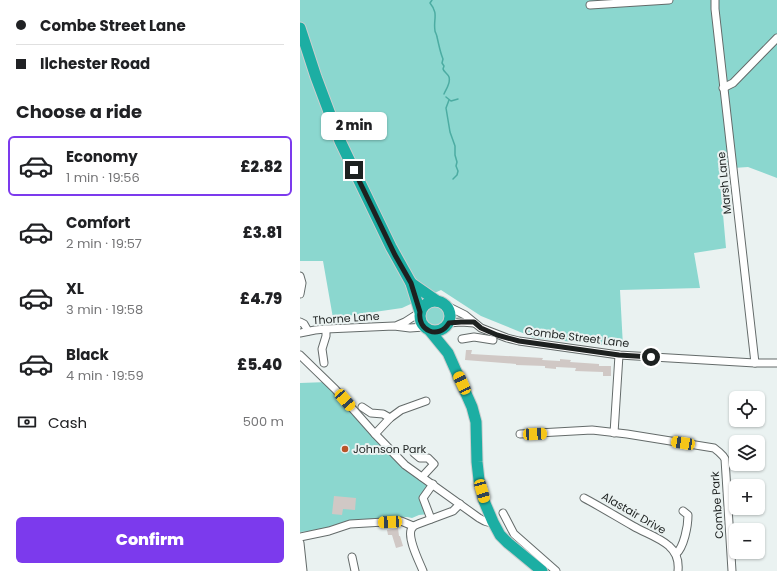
<!DOCTYPE html>
<html lang="en">
<head>
<meta charset="utf-8">
<style>
	:root { --surface:#fff; --page:#f6f6f6; --text:#202124; --muted:#757577; --line:#e0e0e0; --accent:#7c3aed }
	body { margin:0; font-family:Poppins,sans-serif; background:var(--page); color:var(--text); height:100vh; display:flex; flex-direction:column; font-size:15px; white-space:nowrap }
	* { box-sizing:border-box; margin:0 }
	p { font-size:13px; color:var(--muted) }
	.icon { flex:none; width:22px; height:22px; fill:none; stroke:currentColor; stroke-width:2; stroke-linecap:round; stroke-linejoin:round }
	.map { position:relative; flex:1; overflow:hidden }
	.details { display:flex; flex-direction:column; background:var(--surface); width:300px }
	.details>* { flex:none }
	.guide { display:grid; align-content:center; height:88px; padding:0 16px; background:var(--surface) }
	.buttons { position:absolute; left:429px; top:391px; display:grid; gap:8px }
	.buttons a { display:grid; place-items:center; width:36px; height:36px; border-radius:6px; background:var(--surface); box-shadow:0 1px 3px #0004; font-size:20px }
	.end { position:absolute; width:18px; height:18px; margin:-9px; border:5px solid #1d2120; background:#fff; box-shadow:0 0 0 2px #fff }
	.from { border-radius:50% }
	.bubble { position:absolute; height:28px; border-radius:6px; background:var(--surface); box-shadow:0 1px 3px #0004; font-size:13px; font-weight:800; line-height:28px; text-align:center }
	.car { position:absolute; width:12px; height:24px; margin:-12px -6px; border-radius:5px; box-shadow:0 0 3px 1px #0007; background:linear-gradient(#f5c518 24%,#345 0 40%,#f5c518 0 76%,#345 0 86%,#f5c518 0) }
	.guide b { display:flex; align-items:center; gap:14px; height:38px; font-size:15px }
	.guide b+b { border-top:1px solid var(--line) }
	.guide i { width:10px; height:10px; background:var(--text) }
	ul { padding:0; list-style:none }
	li { display:flex; align-items:center; gap:12px; height:60px; margin:0 8px 6px; padding:0 8px; border:2px solid transparent; border-radius:6px }
	li div { flex:1 }
	li b { display:block; font-size:15px }
	li em { font-style:normal; font-weight:800 }
	li.selected { border-color:var(--accent) }
	li>.icon { width:36px; height:36px; stroke-width:1.5 }
	h2 { padding:0 16px; font-size:18px; line-height:48px }
	.pay { display:flex; align-items:center; gap:10px; height:44px; padding:0 16px; font-size:15px }
	.pay p { margin-inline-start:auto }
	.cta { display:flex; gap:8px; margin-top:auto; padding:8px 16px }
	.cta a { flex:1; height:46px; border-radius:6px; background:var(--accent); color:#fff; font-size:16px; font-weight:800; line-height:46px; text-align:center }
	main { display:flex; flex:1; min-height:0 }
	.map>svg:first-child { display:block }
</style>
</head>
<body>
<main>
<section class="details">
<div class="guide">
<b><i class="from"></i>Combe Street Lane</b>
<b><i></i>Ilchester Road</b>
</div>
<h2>Choose a ride</h2>
<ul>
<li class="selected"><svg class="icon" aria-label="car" viewBox="0 0 24 24"><path d="M5 17H2v-5l4-1 3-4h7l3 4 3 1v5h-3M9 17h6M6 11h13"/><circle cx="7" cy="17" r="2"/><circle cx="17" cy="17" r="2"/></svg><div><b>Economy</b><p>1 min · 19:56</p></div><em>£2.82</em></li>
<li><svg class="icon" aria-label="car" viewBox="0 0 24 24"><path d="M5 17H2v-5l4-1 3-4h7l3 4 3 1v5h-3M9 17h6M6 11h13"/><circle cx="7" cy="17" r="2"/><circle cx="17" cy="17" r="2"/></svg><div><b>Comfort</b><p>2 min · 19:57</p></div><em>£3.81</em></li>
<li><svg class="icon" aria-label="car" viewBox="0 0 24 24"><path d="M5 17H2v-5l4-1 3-4h7l3 4 3 1v5h-3M9 17h6M6 11h13"/><circle cx="7" cy="17" r="2"/><circle cx="17" cy="17" r="2"/></svg><div><b>XL</b><p>3 min · 19:58</p></div><em>£4.79</em></li>
<li><svg class="icon" aria-label="car" viewBox="0 0 24 24"><path d="M5 17H2v-5l4-1 3-4h7l3 4 3 1v5h-3M9 17h6M6 11h13"/><circle cx="7" cy="17" r="2"/><circle cx="17" cy="17" r="2"/></svg><div><b>Black</b><p>4 min · 19:59</p></div><em>£5.40</em></li>
</ul>
<div class="pay"><svg class="icon" aria-label="cash" viewBox="0 0 24 24"><path d="M3 7h18v10H3z"/><circle cx="12" cy="12" r="2"/></svg>Cash<p>500 m</p></div>
<div class="cta"><a>Confirm</a></div>
</section>
<div class="map">
<svg width="477" height="571" viewBox="0 0 477 571">
	<rect width="100%" height="100%" fill="#eaf2f1"/>
	<g fill="#8bd7cf">
		<polygon points="0,0 477,0 477,178 448,167 419,169 426,248 394,253 400,288 320,290 323,347 235,338 181,316 141,290 102,308 33,318 23,261 0,261"/>
		<circle cx="135" cy="316" r="12"/>
		<polygon points="28,382 75,434 133,484 123,498 129,514 119,515 112,518 107,517 65,521 26,530 0,532 0,383"/>
	</g>
	<g fill="none" stroke-linecap="round" stroke-linejoin="round">
		<g stroke="#4caca2" stroke-width="1.5">
			<path d="M132 0 130 3C139 14 133 19 135 31 135 32 137 35 137 37 139 45 140 52 143 59L142 63 144 66 143 69C144 72 148 74 149 77 151 83 146 89 144 94"/>
			<polyline points="146,97 151,101 158,99"/>
			<polyline points="149,100 146,108 150,132 155,146 155,155 157,162 156,166 158,171 157,175 153,179"/>
		</g>
	</g>
	<g fill="#d0c8c5">
		<polygon points="166,350 172,350 171,354 243,358 242,360 260,361 260,359 271,360 270,362 299,364 299,366 311,366 311,376 303,376 303,372 275,371 276,368 256,367 256,369 245,368 245,366 216,365 216,364 165,360"/>
		<polygon points="34,496 56,498 55,510 43,509 42,515 32,514"/>
		<polygon points="98,528 99,536 100,536 103,546 96,548 92,535 88,535 87,530"/>
	</g>
	<g fill="none" stroke-linecap="round" stroke-linejoin="round">
		<g stroke="#646b6a" stroke-width="9">
			<g id="minor">
				<polyline points="415,0 415,9 455,363"/>
				<polyline points="290,5 369,0"/>
				<polyline points="423,88 433,83 477,38"/>
				<polyline points="0,276 2,283 0,294"/>
				<polyline points="147,306 165,315 181,328 207,338 219,341 319,355 455,363 477,363"/>
				<polyline points="0,322 4,324 8,331"/>
				<polyline points="149,323 161,322 174,323"/>
				<polyline points="98,325 105,322 119,313"/>
				<polyline points="0,333 15,330 26,329 94,326 110,328 124,327"/>
				<polyline points="162,339 174,337 193,340"/>
				<path d="M0 355 35 389 75 434 105 465 179 518C184 521 187 523 193 522"/>
				<polyline points="24,363 22,349 26,336 26,329"/>
				<polyline points="62,407 71,413 83,414 90,418"/>
				<polyline points="314,433 319,355"/>
				<polyline points="75,434 90,418 101,410 126,401"/>
				<polyline points="220,434 292,430 327,434 414,448 419,452 423,456 425,459 432,571"/>
				<polyline points="114,453 120,458 128,458 134,464 122,477"/>
				<path d="M284 498C301 507 317 517 333 526 345 533 359 537 369 546 376 552 379 561 378 571"/>
				<polyline points="203,513 214,534 256,571"/>
				<polyline points="131,519 123,498 133,484"/>
				<polyline points="0,537 29,531 50,524 101,521 113,526"/>
				<polyline points="0,543 3,571"/>
				<path d="M376 554C384 547 388 526 388 515L383 511"/>
				<polyline points="52,557 55,571"/>
				<path d="M123 571C119 561 108 540 111 530 112 527 115 525 118 524L153 511 160 504"/>
			</g>
		</g>
		<g stroke="#cdcece" stroke-width="13">
			<g id="highway">
				<polyline points="0,28 16,77 40,141 91,247 111,283 120,312"/>
				<polyline points="111,283 137,301"/>
				<circle cx="135" cy="316" r="15"/>
				<polyline points="130,331 148,353 172,407 176,422 177,462 179,480 184,501 193,522 200,535 208,543 242,571"/>
			</g>
		</g>
		<use href="#minor" stroke="#fff" stroke-width="7"/>
		<use href="#highway" stroke="#1caea3" stroke-width="11"/>
	</g>
	<g fill="none" stroke-linecap="round" stroke-linejoin="round">
		<path stroke="#1d2120" stroke-width="5" d="M54 170 95 255 111 283 120 312C117 331 139 340 149 323L161 322H174L181 328 197 335 219 341 319 355 351 357"/>
	</g>
	<circle fill="#ba5428" stroke="#eaf2f1" stroke-width="1.5" cx="45" cy="449" r="4"/>
	<g text-anchor="middle" dominant-baseline="central" stroke-width="4" stroke-linejoin="round" paint-order="stroke">
		<g font-size="11" fill="#1d2120" stroke="#eaf2f1">
			<text transform="translate(424 183) rotate(-96)">Marsh Lane</text>
			<text transform="translate(46 318) rotate(-4)">Thorne Lane</text>
			<text transform="translate(277 337) rotate(7)">Combe Street Lane</text>
			<text transform="translate(417 505) rotate(-94)">Combe Park</text>
			<text transform="translate(334 513) rotate(30)">Alastair Drive</text>
		</g>
		<g font-size="11" fill="#1d2120" stroke="#eaf2f1" text-anchor="start">
			<text x="53" y="449">Johnson Park</text>
		</g>
	</g>
</svg>
<div class="buttons">
<a><svg class="icon" aria-label="locate" viewBox="0 0 24 24"><circle cx="12" cy="12" r="6"/><path d="M12 2v4M12 18v4M2 12h4M18 12h4"/></svg></a>
<a><svg class="icon" aria-label="layers" viewBox="0 0 24 24"><path d="M12 4l9 5-9 5-9-5zM3 14l9 5 9-5"/></svg></a>
<a>+</a>
<a>−</a>
</div>
<i class="end from" style="left:351px;top:357px"></i>
<i class="end" style="left:54px;top:170px"></i>
<div class="bubble" style="left:21px;top:112px;width:66px">2 min</div>
<i class="car" style="left:162px;top:383px;rotate:335deg"></i>
<i class="car" style="left:45px;top:400px;rotate:139deg"></i>
<i class="car" style="left:235px;top:434px;rotate:87deg"></i>
<i class="car" style="left:383px;top:443px;rotate:279deg"></i>
<i class="car" style="left:182px;top:491px;rotate:164deg"></i>
<i class="car" style="left:90px;top:522px;rotate:267deg"></i>
</div>
</main>
</body>
</html>
